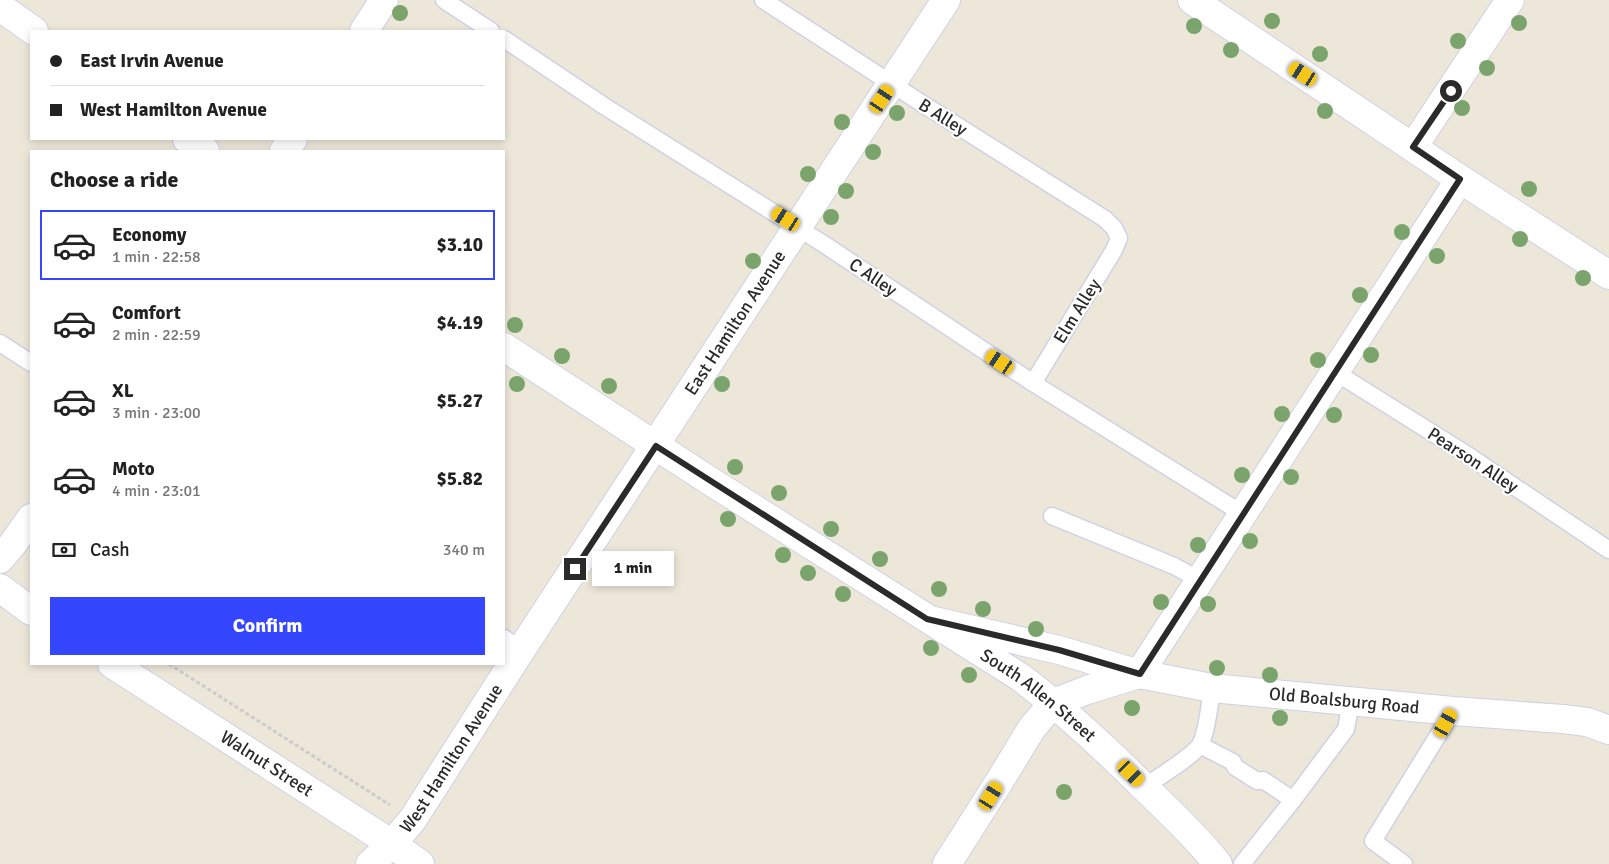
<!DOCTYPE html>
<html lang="en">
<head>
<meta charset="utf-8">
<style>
	:root { --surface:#fff; --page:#f2f2f2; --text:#222; --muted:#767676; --line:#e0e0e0; --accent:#3546ff }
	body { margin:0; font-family:Signika,sans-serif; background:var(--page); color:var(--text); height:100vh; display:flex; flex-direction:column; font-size:19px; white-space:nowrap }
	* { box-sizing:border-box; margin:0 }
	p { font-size:16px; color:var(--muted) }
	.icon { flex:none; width:28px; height:28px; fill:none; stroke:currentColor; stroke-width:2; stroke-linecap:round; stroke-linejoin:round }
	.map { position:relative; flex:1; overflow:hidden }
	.sheet { position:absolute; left:30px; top:150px; width:475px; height:515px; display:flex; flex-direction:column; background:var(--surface); border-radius:0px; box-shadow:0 2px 8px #0003 }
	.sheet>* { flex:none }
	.top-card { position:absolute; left:30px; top:30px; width:475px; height:110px; border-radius:0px; box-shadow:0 2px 8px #0003; display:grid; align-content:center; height:110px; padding:0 20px; background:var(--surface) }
	.end { position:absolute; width:22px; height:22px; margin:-11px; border:6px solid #2a2a2a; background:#fff; box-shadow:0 0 0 2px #fff }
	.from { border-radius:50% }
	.bubble { position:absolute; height:35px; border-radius:0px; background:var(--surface); box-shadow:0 2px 8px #0003; font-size:16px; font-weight:700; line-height:35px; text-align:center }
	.car { position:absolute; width:15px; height:30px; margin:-15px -8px; border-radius:6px; box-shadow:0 0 4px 1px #0007; background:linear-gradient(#f5c518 24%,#345 0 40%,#f5c518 0 76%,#345 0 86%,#f5c518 0) }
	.top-card b { display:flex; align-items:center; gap:18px; height:48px; font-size:19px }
	.top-card b+b { border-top:1px solid var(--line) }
	.top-card i { width:12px; height:12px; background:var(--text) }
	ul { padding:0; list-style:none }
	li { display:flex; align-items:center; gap:15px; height:70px; margin:0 10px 8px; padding:0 10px; border:2px solid transparent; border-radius:0px }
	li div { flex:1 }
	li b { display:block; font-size:19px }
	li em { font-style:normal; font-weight:700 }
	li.on { border-color:var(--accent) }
	li>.icon { width:45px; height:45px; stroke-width:1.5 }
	h2 { padding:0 20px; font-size:22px; line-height:60px }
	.pay { display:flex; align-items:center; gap:12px; height:55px; padding:0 20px; font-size:19px }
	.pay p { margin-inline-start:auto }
	.action { display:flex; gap:10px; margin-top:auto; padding:10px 20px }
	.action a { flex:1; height:58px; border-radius:0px; background:var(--accent); color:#fff; font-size:20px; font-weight:700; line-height:58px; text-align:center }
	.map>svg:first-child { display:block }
</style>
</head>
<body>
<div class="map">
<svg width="1609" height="864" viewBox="0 0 1609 864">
	<rect width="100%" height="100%" fill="#ede7da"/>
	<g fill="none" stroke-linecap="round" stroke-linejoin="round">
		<g stroke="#cfd1e4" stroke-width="19">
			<g id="service">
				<polyline points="444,0 491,31"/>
				<polyline points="763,0 915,99 1105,219 1114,228 1119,238 1114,250 1033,383"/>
				<polyline points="504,39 604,106 822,243 1033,383 1243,514"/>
				<polyline points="0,343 31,363"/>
				<polyline points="1335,372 1466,454 1609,550"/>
				<polyline points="1052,516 1174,566 1200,580"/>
				<polyline points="504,638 521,650"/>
				<polyline points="1200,745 1233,762 1235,767 1257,781 1263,780 1293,800"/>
				<path d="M1144 787C1157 778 1192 757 1200 745 1207 733 1210 702 1212 688"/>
				<polyline points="1242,864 1293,800 1346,729 1351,701"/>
				<polyline points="1404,864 1373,841 1453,711"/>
			</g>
		</g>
		<g stroke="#cfd1e4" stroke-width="30">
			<g id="minor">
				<polyline points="1192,0 1460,179 1609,275"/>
				<polyline points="364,31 384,0"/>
				<polyline points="1413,147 1510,0"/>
				<polyline points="284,151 293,139"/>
				<polyline points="0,559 12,545 31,518"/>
				<polyline points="0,588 31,611"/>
				<path id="s1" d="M934 621 1059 650 1139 674 1212 688 1453 711 1563 719 1587 722 1609 730"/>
				<path id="s2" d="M112 664 392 844 420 864"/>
				<polyline points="1139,674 1460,179"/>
				<path id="s3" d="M370 864 392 844 413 819 521 650 946 0"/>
				<polyline points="947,864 999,782 1032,728 1053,703 1087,690 1139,674"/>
			</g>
		</g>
		<g stroke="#cfd1e4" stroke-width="30">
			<g id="tertiary">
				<polyline points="0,7 34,31"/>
				<polyline points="187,139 205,151"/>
				<path id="s4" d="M504 347 710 481 1020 677C1065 711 1106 749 1146 789 1171 813 1196 837 1218 864"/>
			</g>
		</g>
		<polyline stroke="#ccc" stroke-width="3" stroke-dasharray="4 2.5" stroke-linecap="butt" points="169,664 390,805"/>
		<use href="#service" stroke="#fff" stroke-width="16"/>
		<use href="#minor" stroke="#fff" stroke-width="28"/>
		<use href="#tertiary" stroke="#fff" stroke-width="28"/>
	</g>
	<g fill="#7aa46c">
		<circle cx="400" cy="13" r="8"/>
		<circle cx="1272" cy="21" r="8"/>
		<circle cx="1519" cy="23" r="8"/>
		<circle cx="1194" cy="26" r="8"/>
		<circle cx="1458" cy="41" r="8"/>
		<circle cx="1231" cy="50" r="8"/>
		<circle cx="1320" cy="54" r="8"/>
		<circle cx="1487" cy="68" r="8"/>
		<circle cx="1462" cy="108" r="8"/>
		<circle cx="1325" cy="111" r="8"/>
		<circle cx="897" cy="113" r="8"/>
		<circle cx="842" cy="122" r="8"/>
		<circle cx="873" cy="152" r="8"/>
		<circle cx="808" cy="174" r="8"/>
		<circle cx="1529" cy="189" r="8"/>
		<circle cx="846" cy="191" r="8"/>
		<circle cx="831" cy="217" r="8"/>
		<circle cx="1402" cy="232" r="8"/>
		<circle cx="1520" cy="239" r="8"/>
		<circle cx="1437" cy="256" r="8"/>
		<circle cx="753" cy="261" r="8"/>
		<circle cx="1583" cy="278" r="8"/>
		<circle cx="1360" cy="295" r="8"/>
		<circle cx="515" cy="325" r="8"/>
		<circle cx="1371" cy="355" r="8"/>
		<circle cx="562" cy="356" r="8"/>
		<circle cx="1318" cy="360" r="8"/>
		<circle cx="517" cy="384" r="8"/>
		<circle cx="722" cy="384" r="8"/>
		<circle cx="609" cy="386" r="8"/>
		<circle cx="1282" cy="414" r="8"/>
		<circle cx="1334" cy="415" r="8"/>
		<circle cx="735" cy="467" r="8"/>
		<circle cx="1242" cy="475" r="8"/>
		<circle cx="1291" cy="477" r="8"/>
		<circle cx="779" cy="493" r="8"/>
		<circle cx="728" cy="519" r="8"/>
		<circle cx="831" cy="529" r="8"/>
		<circle cx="1250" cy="541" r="8"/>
		<circle cx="1198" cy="545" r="8"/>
		<circle cx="783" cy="555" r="8"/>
		<circle cx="880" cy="559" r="8"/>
		<circle cx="808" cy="573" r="8"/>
		<circle cx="939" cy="589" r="8"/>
		<circle cx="843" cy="594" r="8"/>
		<circle cx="1161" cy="602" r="8"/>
		<circle cx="1208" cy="604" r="8"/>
		<circle cx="983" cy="609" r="8"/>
		<circle cx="1036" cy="629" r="8"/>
		<circle cx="931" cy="648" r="8"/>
		<circle cx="1217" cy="668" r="8"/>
		<circle cx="969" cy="675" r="8"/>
		<circle cx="1270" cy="675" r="8"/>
		<circle cx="1132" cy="708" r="8"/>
		<circle cx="1280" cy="718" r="8"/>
		<circle cx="1064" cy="792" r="8"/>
	</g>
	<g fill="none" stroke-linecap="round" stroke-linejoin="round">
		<polyline stroke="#2a2a2a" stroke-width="6" points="575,569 656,446 927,619 1059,650 1140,674 1460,179 1413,147 1451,91"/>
	</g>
	<g text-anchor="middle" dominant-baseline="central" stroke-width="4.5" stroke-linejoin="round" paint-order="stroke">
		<g font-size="18" fill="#2a2a2a" stroke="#fff">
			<text transform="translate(943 117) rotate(32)">B Alley</text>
			<text transform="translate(873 277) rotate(34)">C Alley</text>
			<text transform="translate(1077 311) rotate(-58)">Elm Alley</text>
			<text stroke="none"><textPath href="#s3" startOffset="654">East Hamilton Avenue</textPath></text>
			<text transform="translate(1473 460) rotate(33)">Pearson Alley</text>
			<text stroke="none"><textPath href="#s4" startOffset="638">South Allen Street</textPath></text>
			<text stroke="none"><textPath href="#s1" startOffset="419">Old Boalsburg Road</textPath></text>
			<text stroke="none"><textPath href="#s3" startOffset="134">West Hamilton Avenue</textPath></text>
			<text stroke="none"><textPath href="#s2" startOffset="184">Walnut Street</textPath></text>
		</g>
	</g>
</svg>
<i class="end from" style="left:1451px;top:91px"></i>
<i class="end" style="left:575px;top:569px"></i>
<div class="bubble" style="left:592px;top:551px;width:82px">1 min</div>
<i class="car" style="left:1303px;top:74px;rotate:303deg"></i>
<i class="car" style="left:882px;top:99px;rotate:34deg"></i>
<i class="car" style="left:786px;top:219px;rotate:303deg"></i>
<i class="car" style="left:1000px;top:362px;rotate:304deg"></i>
<i class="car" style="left:1446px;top:723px;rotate:29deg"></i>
<i class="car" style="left:1131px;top:773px;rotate:135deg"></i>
<i class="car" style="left:991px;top:796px;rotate:32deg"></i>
<div class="top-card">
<b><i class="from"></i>East Irvin Avenue</b>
<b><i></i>West Hamilton Avenue</b>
</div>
<section class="sheet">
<h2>Choose a ride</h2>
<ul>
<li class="on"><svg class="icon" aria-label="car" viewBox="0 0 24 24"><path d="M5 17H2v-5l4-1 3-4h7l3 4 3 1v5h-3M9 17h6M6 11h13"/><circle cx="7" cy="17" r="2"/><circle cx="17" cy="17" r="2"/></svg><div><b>Economy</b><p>1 min · 22:58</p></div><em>$3.10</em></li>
<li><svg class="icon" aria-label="car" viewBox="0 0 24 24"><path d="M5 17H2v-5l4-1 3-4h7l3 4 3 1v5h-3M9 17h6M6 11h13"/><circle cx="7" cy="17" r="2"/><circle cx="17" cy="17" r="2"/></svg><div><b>Comfort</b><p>2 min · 22:59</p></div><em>$4.19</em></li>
<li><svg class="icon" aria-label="car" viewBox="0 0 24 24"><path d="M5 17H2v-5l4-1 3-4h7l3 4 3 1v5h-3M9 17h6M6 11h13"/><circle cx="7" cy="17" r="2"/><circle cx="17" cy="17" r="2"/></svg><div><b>XL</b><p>3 min · 23:00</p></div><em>$5.27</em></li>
<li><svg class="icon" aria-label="car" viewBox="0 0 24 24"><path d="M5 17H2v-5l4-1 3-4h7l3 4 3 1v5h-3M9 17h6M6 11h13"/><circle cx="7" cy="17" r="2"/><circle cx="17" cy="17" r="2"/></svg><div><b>Moto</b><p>4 min · 23:01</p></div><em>$5.82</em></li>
</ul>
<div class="pay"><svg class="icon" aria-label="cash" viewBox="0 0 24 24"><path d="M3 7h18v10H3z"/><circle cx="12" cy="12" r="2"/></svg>Cash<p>340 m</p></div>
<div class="action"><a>Confirm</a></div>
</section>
</div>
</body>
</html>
